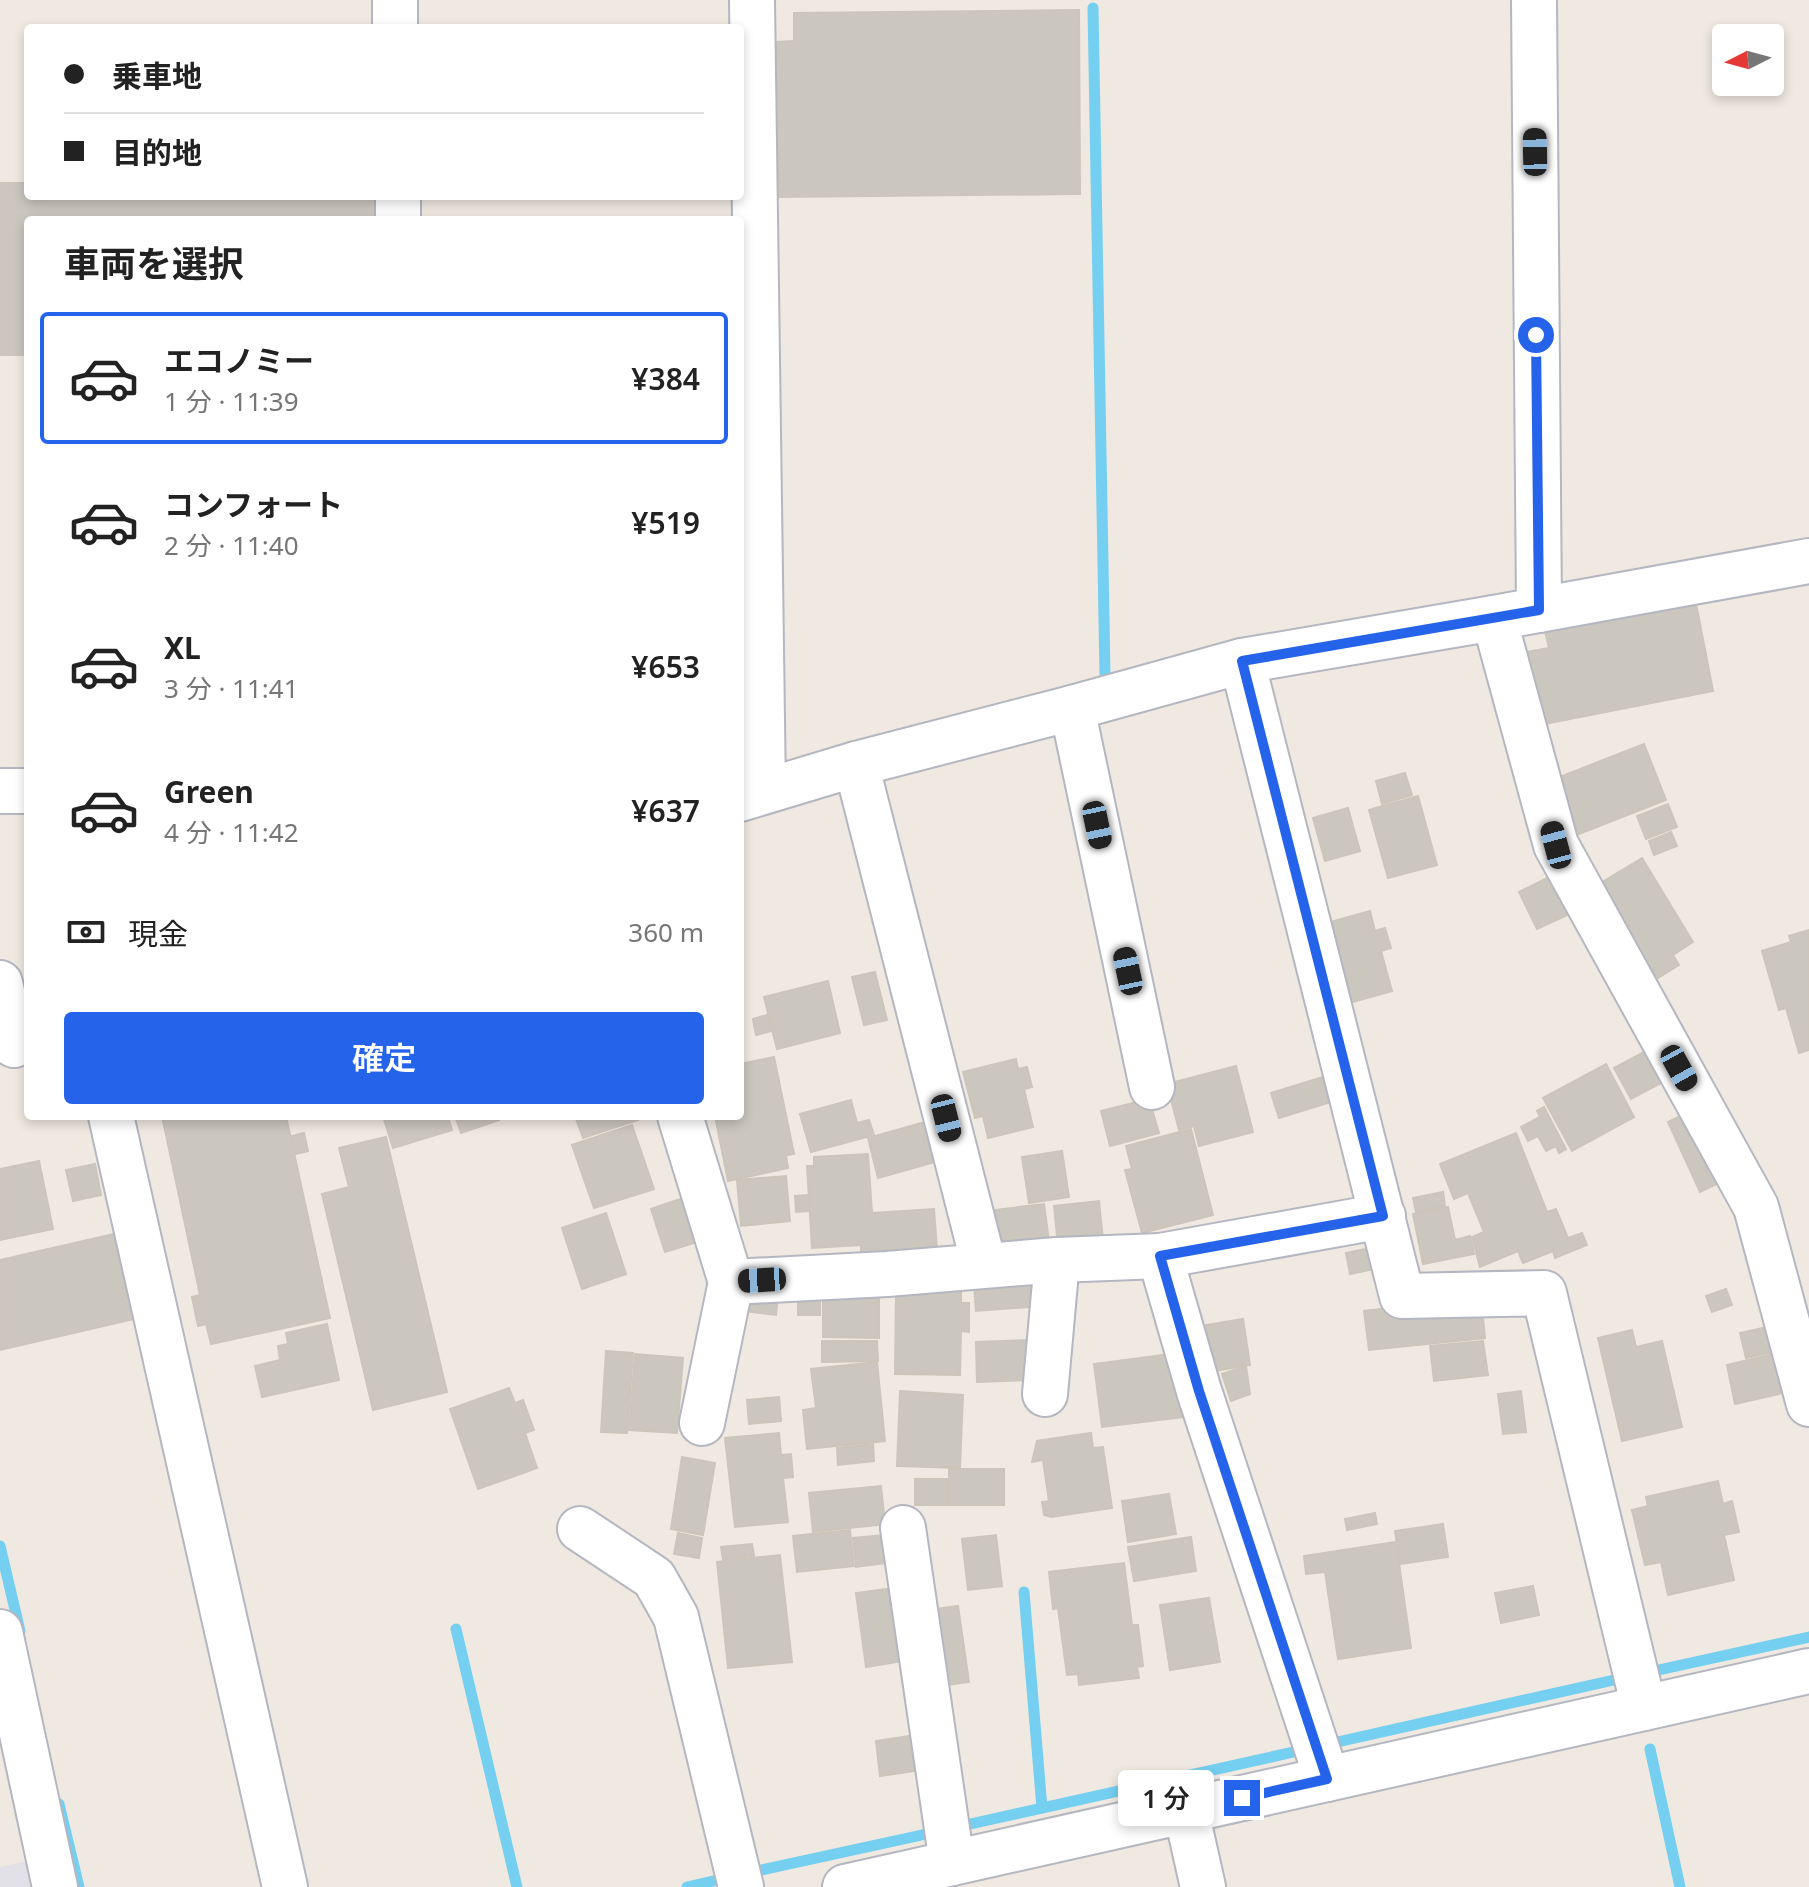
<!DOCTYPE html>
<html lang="ja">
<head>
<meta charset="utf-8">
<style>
	:root { --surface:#fff; --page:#f2f2f2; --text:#222; --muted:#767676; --line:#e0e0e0; --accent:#2563eb }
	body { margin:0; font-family:"Noto Sans","Noto Sans JP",sans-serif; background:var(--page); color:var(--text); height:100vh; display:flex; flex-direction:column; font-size:30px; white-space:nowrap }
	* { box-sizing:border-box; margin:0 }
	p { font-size:26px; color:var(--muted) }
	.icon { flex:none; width:44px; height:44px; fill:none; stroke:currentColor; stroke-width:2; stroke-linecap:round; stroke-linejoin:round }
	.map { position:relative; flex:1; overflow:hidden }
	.sheet { position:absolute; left:24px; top:216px; width:720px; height:904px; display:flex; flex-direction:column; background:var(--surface); border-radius:8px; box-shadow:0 4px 12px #0003 }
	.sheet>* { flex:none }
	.hud { position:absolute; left:24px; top:24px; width:720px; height:176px; border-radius:8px; box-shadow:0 4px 12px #0003; display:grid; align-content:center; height:176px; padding:0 40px; background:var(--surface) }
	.needle { width:52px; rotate:264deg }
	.fabs { position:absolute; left:1712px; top:24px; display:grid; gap:16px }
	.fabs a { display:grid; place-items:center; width:72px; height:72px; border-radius:8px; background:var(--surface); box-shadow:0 4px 12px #0003; font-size:40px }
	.end { position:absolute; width:36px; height:36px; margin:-18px; border:10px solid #2563eb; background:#fff; box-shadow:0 0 0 4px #fff }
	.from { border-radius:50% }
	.bubble { position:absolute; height:56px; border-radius:8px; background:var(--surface); box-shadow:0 4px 12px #0003; font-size:26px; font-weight:600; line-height:56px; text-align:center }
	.car { position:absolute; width:24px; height:48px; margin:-24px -12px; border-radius:10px; box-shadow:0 0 6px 2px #0007; background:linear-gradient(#222 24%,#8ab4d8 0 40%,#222 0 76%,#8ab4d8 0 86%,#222 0) }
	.hud b { display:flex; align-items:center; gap:28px; height:76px; font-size:30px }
	.hud b+b { border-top:2px solid var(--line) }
	.hud i { width:20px; height:20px; background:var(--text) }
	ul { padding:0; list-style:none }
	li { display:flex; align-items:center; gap:24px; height:132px; margin:0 16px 12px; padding:0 24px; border:4px solid transparent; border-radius:8px }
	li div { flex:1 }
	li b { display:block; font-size:30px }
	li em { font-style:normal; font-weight:600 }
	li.active { border-color:var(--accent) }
	li>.icon { width:72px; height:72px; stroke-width:1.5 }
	h2 { padding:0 40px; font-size:36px; line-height:96px }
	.pay { display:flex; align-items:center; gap:20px; height:88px; padding:0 40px; font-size:30px }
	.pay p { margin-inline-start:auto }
	.button { display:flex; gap:16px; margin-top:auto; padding:16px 40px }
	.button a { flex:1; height:92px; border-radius:8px; background:var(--accent); color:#fff; font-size:32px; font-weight:600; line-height:92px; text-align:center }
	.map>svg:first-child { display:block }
</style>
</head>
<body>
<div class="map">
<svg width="1809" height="1887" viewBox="0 0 1809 1887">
	<rect width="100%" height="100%" fill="#efe9e1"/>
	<polygon fill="#e3e1e8" points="40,1858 46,1887 0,1887 0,1867"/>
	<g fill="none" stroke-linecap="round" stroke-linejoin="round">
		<g stroke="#75cff0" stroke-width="11">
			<polyline points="1093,8 1105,675"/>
			<polyline points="0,1546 20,1631"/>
			<polyline points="1024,1592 1042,1808"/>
			<polyline points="456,1629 517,1887"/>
			<polyline points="1654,1671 1809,1637"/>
			<polyline points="1333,1743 1614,1680"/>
			<polyline points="1650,1749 1680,1887"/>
			<polyline points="59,1804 79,1887"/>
			<polyline points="966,1825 1298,1751"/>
			<polyline points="757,1871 931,1833"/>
			<polyline points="687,1887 722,1879"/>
		</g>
	</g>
	<g fill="#cbc7bf" stroke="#cbc5ba" stroke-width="2">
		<polygon points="1079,10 1080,194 778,197 776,42 794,41 794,13"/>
		<polygon points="0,183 28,183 28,196 375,196 376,220 28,220 28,355 0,355"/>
		<polygon points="1695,598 1713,691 1539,725 1526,652 1549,648 1544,627"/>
		<polygon points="1644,744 1666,800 1579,834 1557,778"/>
		<polygon points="1405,773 1412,795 1382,804 1376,781"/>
		<polygon points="1418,796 1437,865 1388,878 1369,810"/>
		<polygon points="1668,804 1677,827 1646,839 1637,816"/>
		<polygon points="1348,808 1360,851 1325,861 1313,818"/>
		<polygon points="1671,832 1677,846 1654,855 1649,841"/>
		<polygon points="1642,858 1693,942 1673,955 1679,965 1656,979 1599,884"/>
		<polygon points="1559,872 1578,910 1537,929 1519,892"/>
		<polygon points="1370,911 1375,931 1385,928 1391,948 1381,951 1392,991 1349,1003 1327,923"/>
		<polygon points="1809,930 1809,1050 1799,1053 1786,1008 1779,1010 1762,951 1791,942 1789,936"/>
		<polygon points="875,972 887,1020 864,1025 852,977"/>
		<polygon points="828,981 840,1033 777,1049 764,997"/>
		<polygon points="767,1015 771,1031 756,1035 753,1019"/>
		<polygon points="1659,1044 1676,1075 1631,1099 1614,1068"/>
		<polygon points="774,1057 794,1154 786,1155 788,1168 728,1181 715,1116 740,1116 740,1064"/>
		<polygon points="1016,1059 1018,1069 1027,1067 1032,1087 1024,1089 1033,1127 988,1138 983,1116 975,1118 963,1072"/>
		<polygon points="1606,1064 1634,1117 1572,1151 1543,1098"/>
		<polygon points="1236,1066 1253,1132 1199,1146 1194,1126 1179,1130 1167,1084"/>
		<polygon points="1326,1076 1334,1101 1279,1118 1271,1093"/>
		<polygon points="1149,1099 1159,1133 1110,1146 1101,1111"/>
		<polygon points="851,1100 857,1123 869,1120 874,1135 811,1152 800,1114"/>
		<polygon points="1544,1107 1566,1149 1559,1153 1556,1146 1546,1151 1538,1136 1528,1141 1521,1127 1540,1117 1537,1111"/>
		<polygon points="1690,1111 1729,1178 1700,1192 1668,1122"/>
		<polygon points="162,1116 286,1116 330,1318 211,1344 206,1324 198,1326 192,1297 200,1295"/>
		<polygon points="383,1116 448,1116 452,1130 393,1148"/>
		<polygon points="455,1116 498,1116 499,1120 461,1133"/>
		<polygon points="575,1116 636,1116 638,1120 583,1138"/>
		<polygon points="932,1120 942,1160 878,1178 868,1138"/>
		<polygon points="632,1125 654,1189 594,1208 572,1145"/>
		<polygon points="1191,1129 1213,1215 1142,1233 1125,1170 1132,1169 1126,1146"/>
		<polygon points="304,1133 308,1151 296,1154 292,1136"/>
		<polygon points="1516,1133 1547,1212 1556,1209 1568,1238 1582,1233 1587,1245 1555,1258 1553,1251 1523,1263 1518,1251 1480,1267 1472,1237 1484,1232 1468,1193 1454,1199 1440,1164"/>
		<polygon points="386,1137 447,1392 373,1410 322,1194 349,1187 339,1148"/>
		<polygon points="1062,1151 1069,1197 1029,1203 1022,1157"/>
		<polygon points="868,1154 872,1213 934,1209 937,1249 861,1253 861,1245 812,1248 807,1166 814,1166 814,1157"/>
		<polygon points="39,1161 53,1229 0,1240 0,1169"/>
		<polygon points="95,1164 101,1195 73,1201 66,1170"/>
		<polygon points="786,1176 790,1221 741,1226 737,1180"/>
		<polygon points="1443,1192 1445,1206 1416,1212 1413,1198"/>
		<polygon points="808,1195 809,1211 796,1212 795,1196"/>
		<polygon points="686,1197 700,1241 665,1252 651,1209"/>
		<polygon points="1099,1201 1103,1240 1058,1246 1054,1206"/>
		<polygon points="1044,1204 1050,1248 991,1254 986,1211"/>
		<polygon points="1448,1207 1455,1240 1470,1236 1474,1254 1423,1264 1413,1214"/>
		<polygon points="606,1213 626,1274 582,1289 562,1228"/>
		<polygon points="114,1234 134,1319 0,1350 0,1260"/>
		<polygon points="1384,1245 1388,1266 1350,1274 1346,1253"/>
		<polygon points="1039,1267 1042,1306 976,1311 973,1272"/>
		<polygon points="798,1283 820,1284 820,1315 798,1315"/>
		<polygon points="823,1283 879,1284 879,1338 823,1337"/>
		<polygon points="961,1284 961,1303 969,1303 969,1332 961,1331 960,1375 895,1374 896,1290"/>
		<polygon points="1726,1289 1732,1305 1712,1312 1706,1296"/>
		<polygon points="745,1292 778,1296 776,1315 743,1311"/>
		<polygon points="1481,1298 1485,1338 1369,1350 1364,1311"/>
		<polygon points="1243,1319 1250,1365 1214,1371 1206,1325"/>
		<polygon points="327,1324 339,1380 262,1397 255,1366 280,1360 278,1346 288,1344 286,1333"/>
		<polygon points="1772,1326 1778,1351 1746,1358 1740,1333"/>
		<polygon points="1632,1330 1636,1347 1662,1341 1682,1427 1622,1441 1598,1338"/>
		<polygon points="1028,1340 1029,1380 977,1382 976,1342"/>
		<polygon points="822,1341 877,1341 878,1361 822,1362"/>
		<polygon points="1483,1341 1488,1375 1434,1381 1430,1346"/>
		<polygon points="606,1351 633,1353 627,1433 601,1432"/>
		<polygon points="1177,1353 1185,1417 1102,1427 1094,1364"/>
		<polygon points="1778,1353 1787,1392 1735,1404 1727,1365"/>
		<polygon points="635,1354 683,1358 677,1433 629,1430"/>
		<polygon points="877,1362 885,1441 807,1449 803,1410 816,1408 811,1369"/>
		<polygon points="1246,1366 1250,1394 1231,1401 1222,1374"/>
		<polygon points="509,1388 515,1403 523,1400 534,1430 525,1433 537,1468 478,1489 450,1409"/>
		<polygon points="900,1391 963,1395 960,1468 897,1466"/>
		<polygon points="1521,1391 1526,1432 1503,1434 1498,1394"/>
		<polygon points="779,1397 781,1421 749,1424 747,1400"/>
		<polygon points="779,1433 781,1455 791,1454 793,1477 783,1478 788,1522 735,1527 725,1438"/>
		<polygon points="1091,1433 1093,1448 1103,1447 1112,1508 1051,1517 1044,1515 1042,1502 1049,1501 1043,1460 1032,1462 1037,1441"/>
		<polygon points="873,1444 874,1461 838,1465 837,1448"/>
		<polygon points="682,1457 715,1463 703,1535 671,1529"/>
		<rect x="949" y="1469" width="55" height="36"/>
		<rect x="915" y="1479" width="32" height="26"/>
		<polygon points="1718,1481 1723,1504 1732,1501 1739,1532 1724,1535 1734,1580 1668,1595 1661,1562 1645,1565 1632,1510 1648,1506 1646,1497"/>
		<polygon points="881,1486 885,1524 813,1532 809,1493"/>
		<polygon points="1169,1494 1176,1534 1128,1542 1122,1501"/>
		<polygon points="1375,1513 1377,1524 1347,1530 1345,1519"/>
		<polygon points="1443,1524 1448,1557 1400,1564 1395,1531"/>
		<polygon points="850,1530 854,1566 797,1572 793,1536"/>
		<polygon points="678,1533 702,1538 699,1558 674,1554"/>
		<polygon points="884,1535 887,1563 856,1567 853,1538"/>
		<polygon points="996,1535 1002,1586 968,1590 962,1539"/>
		<polygon points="1191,1537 1196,1571 1134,1581 1128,1547"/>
		<polygon points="1396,1542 1411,1648 1338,1659 1325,1572 1306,1574 1304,1556"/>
		<polygon points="752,1544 754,1556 723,1560 721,1547"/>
		<polygon points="780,1555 792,1662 728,1668 717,1562"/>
		<polygon points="1124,1563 1132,1625 1138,1625 1143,1666 1137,1667 1139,1678 1079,1685 1078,1674 1067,1675 1058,1608 1053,1609 1049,1572"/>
		<polygon points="1533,1586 1539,1615 1501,1623 1495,1593"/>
		<polygon points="893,1588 903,1661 866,1667 856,1593"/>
		<polygon points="1209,1598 1220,1662 1170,1670 1160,1605"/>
		<polygon points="958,1606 969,1682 940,1686 929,1610"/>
		<polygon points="910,1736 915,1771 880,1776 876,1741"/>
	</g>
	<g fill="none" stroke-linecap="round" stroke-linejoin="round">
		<g stroke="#b4b7c1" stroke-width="48">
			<g id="minor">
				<polyline points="395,0 395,28"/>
				<polyline points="752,0 763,791"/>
				<polyline points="1534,0 1539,610"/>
				<polyline points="398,196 398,220"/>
				<polyline points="1494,618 1556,845 1756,1207 1809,1404"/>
				<polyline points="1242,661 1402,1296 1544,1293 1644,1708"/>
				<polyline points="1072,708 1152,1087"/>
				<polyline points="856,764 984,1265"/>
				<polyline points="0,791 28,791"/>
				<polyline points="740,799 856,764 1072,708 1242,661 1494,618 1809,561"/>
				<polyline points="0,983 14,1045"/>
				<polyline points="111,1116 285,1887"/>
				<polyline points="680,1116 731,1282 887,1274 1057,1260 1160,1256 1383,1216"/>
				<polyline points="1160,1256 1199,1391 1327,1779"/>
				<polyline points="1045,1394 1057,1260"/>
				<polyline points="702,1423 731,1282"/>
				<polyline points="903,1528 952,1863"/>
				<polyline points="580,1529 654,1578 676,1617 741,1887"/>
				<polyline points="0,1632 55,1887"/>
				<polyline points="1186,1811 1203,1887"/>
				<polyline points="845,1887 1809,1671"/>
			</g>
		</g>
		<use href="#minor" stroke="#fff" stroke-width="44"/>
	</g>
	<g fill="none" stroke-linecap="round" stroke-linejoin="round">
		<polyline stroke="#2563eb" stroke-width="10" points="1242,1798 1327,1779 1199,1391 1160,1256 1383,1216 1242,661 1539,610 1536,335"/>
	</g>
</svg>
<div class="fabs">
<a><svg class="needle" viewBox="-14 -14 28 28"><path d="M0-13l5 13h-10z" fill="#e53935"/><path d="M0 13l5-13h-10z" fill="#767676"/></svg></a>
</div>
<i class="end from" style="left:1536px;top:335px"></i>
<i class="end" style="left:1242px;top:1798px"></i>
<div class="bubble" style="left:1118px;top:1770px;width:96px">1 分</div>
<i class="car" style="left:1535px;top:152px;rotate:359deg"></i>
<i class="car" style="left:1097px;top:825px;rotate:168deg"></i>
<i class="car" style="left:1556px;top:845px;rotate:345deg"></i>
<i class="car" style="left:1128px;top:971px;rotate:348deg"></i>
<i class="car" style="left:1679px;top:1068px;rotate:151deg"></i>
<i class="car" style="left:946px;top:1118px;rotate:166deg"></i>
<i class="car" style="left:762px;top:1280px;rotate:267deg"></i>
<div class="hud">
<b><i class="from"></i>乗車地</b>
<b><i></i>目的地</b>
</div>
<section class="sheet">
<h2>車両を選択</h2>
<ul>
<li class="active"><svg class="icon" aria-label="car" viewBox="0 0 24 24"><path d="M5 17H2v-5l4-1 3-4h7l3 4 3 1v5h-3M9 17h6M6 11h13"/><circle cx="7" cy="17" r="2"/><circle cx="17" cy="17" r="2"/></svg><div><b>エコノミー</b><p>1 分 · 11:39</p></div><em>¥384</em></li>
<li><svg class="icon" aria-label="car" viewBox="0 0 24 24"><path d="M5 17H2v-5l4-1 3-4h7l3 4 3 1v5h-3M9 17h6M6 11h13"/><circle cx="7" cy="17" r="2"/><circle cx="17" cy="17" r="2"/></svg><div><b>コンフォート</b><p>2 分 · 11:40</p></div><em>¥519</em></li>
<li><svg class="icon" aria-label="car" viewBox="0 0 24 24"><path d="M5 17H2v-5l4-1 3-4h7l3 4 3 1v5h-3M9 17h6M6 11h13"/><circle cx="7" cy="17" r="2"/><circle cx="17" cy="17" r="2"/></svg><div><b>XL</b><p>3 分 · 11:41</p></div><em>¥653</em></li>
<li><svg class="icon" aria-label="car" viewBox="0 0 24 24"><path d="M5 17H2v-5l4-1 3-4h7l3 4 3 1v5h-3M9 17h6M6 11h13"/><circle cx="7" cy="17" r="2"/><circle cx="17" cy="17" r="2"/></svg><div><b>Green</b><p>4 分 · 11:42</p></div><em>¥637</em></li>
</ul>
<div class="pay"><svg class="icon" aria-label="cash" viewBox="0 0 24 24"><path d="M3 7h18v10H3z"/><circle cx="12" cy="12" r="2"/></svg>現金<p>360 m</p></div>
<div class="button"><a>確定</a></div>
</section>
</div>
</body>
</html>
